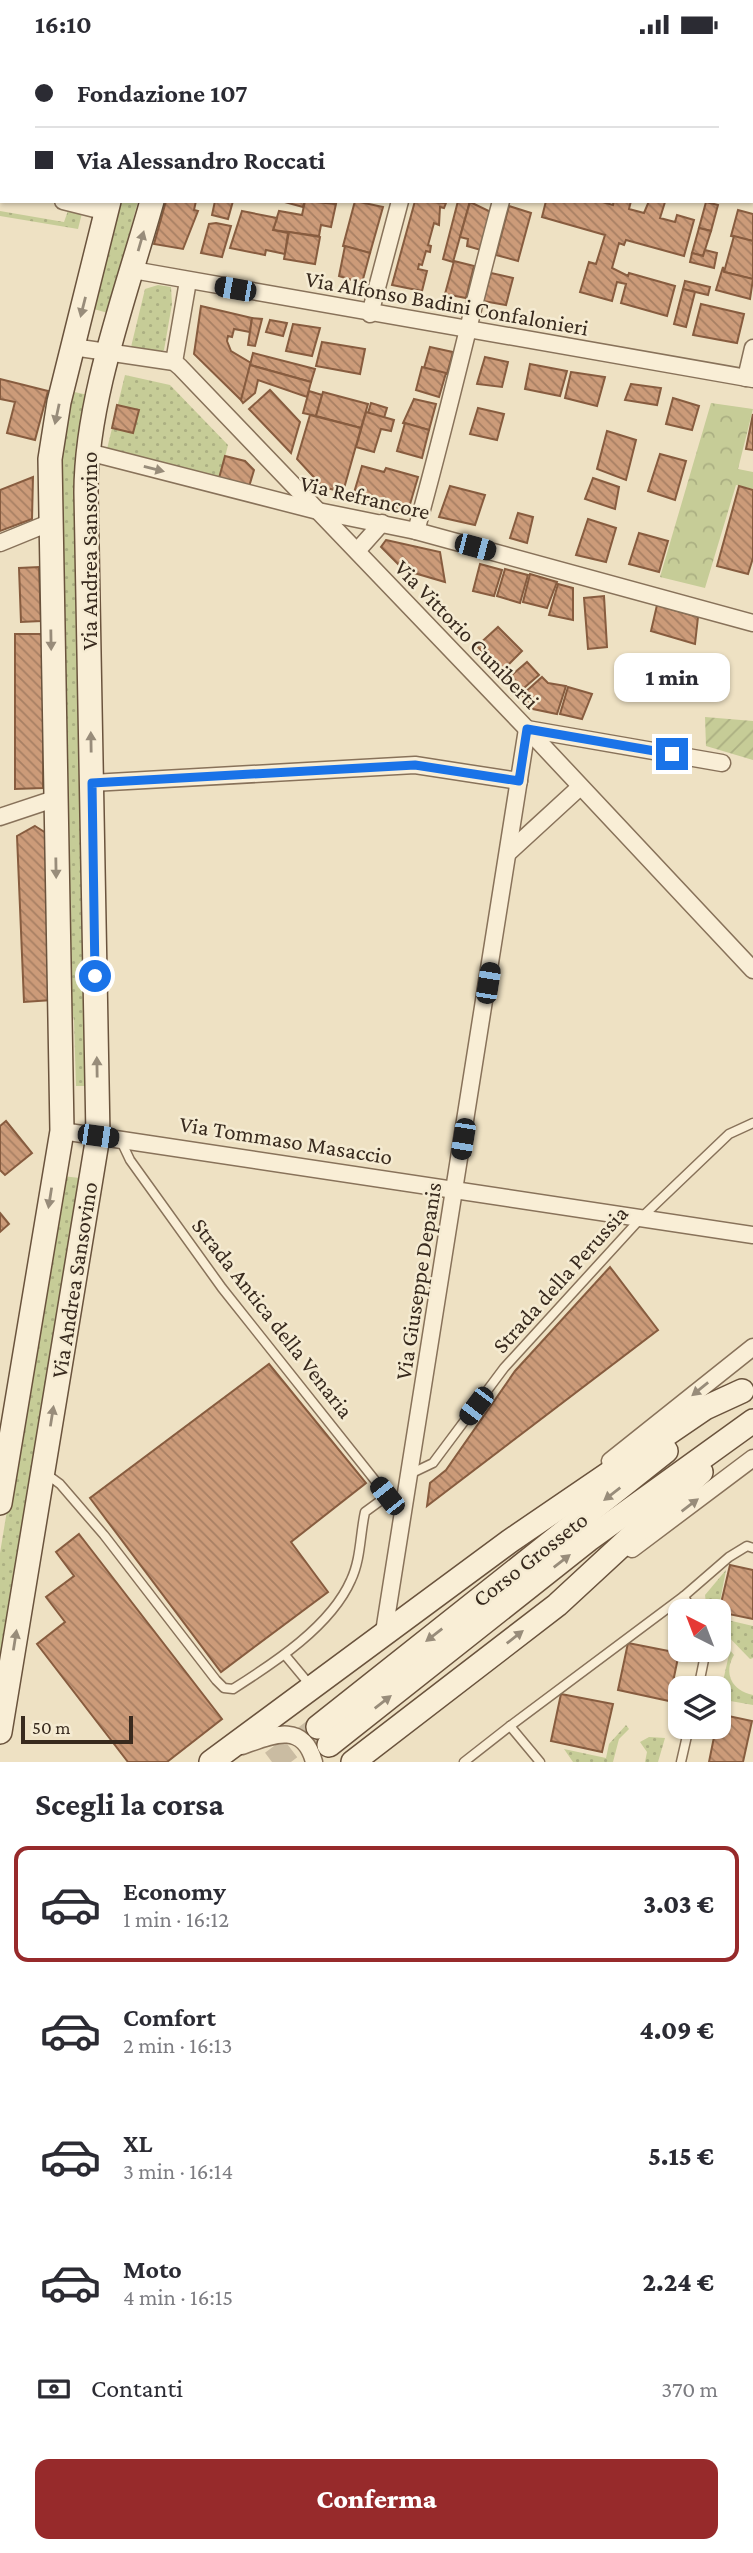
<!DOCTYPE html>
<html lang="it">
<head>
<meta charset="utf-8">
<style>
	:root { --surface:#fff; --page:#f7f7f7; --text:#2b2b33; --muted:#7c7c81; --line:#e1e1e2; --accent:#972a2b }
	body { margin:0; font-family:"Crimson Pro",serif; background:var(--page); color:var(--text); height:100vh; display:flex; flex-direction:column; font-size:26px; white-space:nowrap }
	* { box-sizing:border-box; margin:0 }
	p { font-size:23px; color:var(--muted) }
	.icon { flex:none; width:38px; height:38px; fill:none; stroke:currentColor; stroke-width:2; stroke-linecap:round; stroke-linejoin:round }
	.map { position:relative; height:1713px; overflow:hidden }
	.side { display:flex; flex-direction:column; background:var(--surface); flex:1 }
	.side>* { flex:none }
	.top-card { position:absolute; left:0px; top:0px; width:754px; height:154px; box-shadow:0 2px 5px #0004; display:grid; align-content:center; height:154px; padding:0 35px; background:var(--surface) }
	.needle { width:46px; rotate:318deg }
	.fabs { position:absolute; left:668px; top:1550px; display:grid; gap:14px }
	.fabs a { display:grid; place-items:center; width:63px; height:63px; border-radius:14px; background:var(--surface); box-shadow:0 2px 5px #0004; font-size:35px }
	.scale { position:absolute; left:21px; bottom:18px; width:112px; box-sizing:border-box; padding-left:7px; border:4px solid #382a1e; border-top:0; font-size:19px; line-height:24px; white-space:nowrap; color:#382a1e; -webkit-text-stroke:5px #f5ebd2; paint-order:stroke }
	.end { position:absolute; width:32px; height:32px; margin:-16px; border:9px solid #1a73e8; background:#fff; box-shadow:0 0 0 4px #fff }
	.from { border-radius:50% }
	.bubble { position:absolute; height:49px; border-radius:14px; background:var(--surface); box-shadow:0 2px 5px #0004; font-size:23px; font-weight:800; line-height:49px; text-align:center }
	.car { position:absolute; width:21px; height:42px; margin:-21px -10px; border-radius:9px; box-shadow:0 0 5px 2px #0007; background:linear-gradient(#222 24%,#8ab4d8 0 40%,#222 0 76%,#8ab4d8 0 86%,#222 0) }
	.top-card b { display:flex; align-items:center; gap:24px; height:66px; font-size:26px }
	.top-card b+b { border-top:2px solid var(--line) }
	.top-card i { width:18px; height:18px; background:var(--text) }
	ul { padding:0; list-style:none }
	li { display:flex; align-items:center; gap:21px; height:116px; margin:0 14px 10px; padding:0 21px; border:4px solid transparent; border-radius:14px }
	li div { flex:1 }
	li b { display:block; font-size:26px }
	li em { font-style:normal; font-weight:800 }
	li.on { border-color:var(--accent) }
	li>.icon { width:63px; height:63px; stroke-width:1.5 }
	h2 { padding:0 35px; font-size:32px; line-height:84px }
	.pay { display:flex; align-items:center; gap:18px; height:77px; padding:0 35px; font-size:26px }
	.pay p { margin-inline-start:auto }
	.button { display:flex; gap:14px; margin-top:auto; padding:14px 35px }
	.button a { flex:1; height:80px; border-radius:14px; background:var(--accent); color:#fff; font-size:28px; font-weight:800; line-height:80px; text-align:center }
	.status { display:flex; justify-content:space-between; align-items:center; height:49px; padding:0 35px; background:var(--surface); direction:ltr }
	.status svg { height:19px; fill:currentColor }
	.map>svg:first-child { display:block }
</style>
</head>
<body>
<div class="status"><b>16:10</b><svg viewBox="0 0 49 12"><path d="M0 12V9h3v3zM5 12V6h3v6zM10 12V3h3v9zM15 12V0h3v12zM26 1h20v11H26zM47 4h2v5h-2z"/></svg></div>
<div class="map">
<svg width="753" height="1713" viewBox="0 0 753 1713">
	<defs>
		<pattern id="grass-dots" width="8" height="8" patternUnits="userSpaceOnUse" patternTransform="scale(1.75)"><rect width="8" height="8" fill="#c6cc97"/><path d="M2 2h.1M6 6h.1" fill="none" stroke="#abaf82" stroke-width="1.8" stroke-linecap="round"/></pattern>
		<pattern id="park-crowns" width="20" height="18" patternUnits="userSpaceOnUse" patternTransform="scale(1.75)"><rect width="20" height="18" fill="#c6cc97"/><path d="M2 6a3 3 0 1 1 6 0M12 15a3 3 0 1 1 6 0" fill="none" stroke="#abaf82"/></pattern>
		<pattern id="garden-furrows" width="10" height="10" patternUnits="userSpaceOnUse" patternTransform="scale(1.75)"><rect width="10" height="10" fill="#c6cc97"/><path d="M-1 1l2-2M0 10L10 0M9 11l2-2" fill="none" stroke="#abaf82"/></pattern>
		<pattern id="building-back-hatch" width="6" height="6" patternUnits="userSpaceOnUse" patternTransform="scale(1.75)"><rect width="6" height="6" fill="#cc9b79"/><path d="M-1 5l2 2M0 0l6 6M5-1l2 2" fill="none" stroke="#a77f63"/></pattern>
	</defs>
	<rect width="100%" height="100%" fill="#eee1c3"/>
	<g fill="url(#grass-dots)">
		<polygon points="118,152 138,152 108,264 90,259"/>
		<polygon points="69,159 82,164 78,180 0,167 0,162 64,173"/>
		<polygon points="158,236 171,238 172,255 164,301 160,304 131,298 145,240"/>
		<polygon points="125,326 170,336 228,396 219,432 107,400"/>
		<polygon points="70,342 88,346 76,400 75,422 88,1037 76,1037 74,972 66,929 57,398"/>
		<polygon points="62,1127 80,1129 0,1619 0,1504"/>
		<polygon points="726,1521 718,1563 707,1563 705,1546"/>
		<polygon points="719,1569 753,1577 753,1609 750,1610 719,1578"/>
		<path d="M730 1601 734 1606C723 1624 732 1642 753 1646V1656L719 1650Z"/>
		<polygon points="626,1676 629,1680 619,1690 613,1713 573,1713 564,1700 606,1709 609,1695"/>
		<polygon points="649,1688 665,1689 658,1713 645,1713 647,1703 640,1693"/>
	</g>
	<polygon fill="url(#park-crowns)" points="711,354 753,360 738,420 753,423 753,440 736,436 705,539 660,528"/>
	<polygon fill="url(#garden-furrows)" points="705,668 753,672 753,711 706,697"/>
	<g fill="url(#building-back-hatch)" stroke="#875c3f" stroke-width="2">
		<polygon points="654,0 741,0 741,2"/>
		<polygon points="166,152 196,152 194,161 198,162 183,200 154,195"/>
		<polygon points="215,152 233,152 228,170 212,166"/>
		<polygon points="281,152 305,152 303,158"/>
		<polygon points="305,152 336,155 331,178 321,176 319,187 273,181 279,162 302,166"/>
		<polygon points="355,152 383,158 370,204 343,197"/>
		<polygon points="415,152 446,154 444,159 440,158 439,176 434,174 428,196 431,197 430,203 426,202 422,216 419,215 418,220 427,222 422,242 392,236"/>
		<polygon points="458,152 470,152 453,213 443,210"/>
		<polygon points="546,152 599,152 613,156 614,152 631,152 629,160 644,164 649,152 661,152 665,153 660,169 675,173 677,166 694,171 684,207 626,191 624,196 619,194 612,219 628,227 629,224 675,237 667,267 621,254 626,235 617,233 612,252 580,243 589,213 596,215 605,186 542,168"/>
		<polygon points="470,153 491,163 481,201 467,197 468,190 460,188"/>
		<polygon points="706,153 718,156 711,182 699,179"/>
		<polygon points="509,157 531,164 518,212 496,206"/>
		<polygon points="738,161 753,165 753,192 731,187"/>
		<polygon points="242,162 277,169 273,181 288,184 285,205 266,201 265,206 230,199"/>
		<polygon points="216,174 231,177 222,208 201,204 209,175"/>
		<polygon points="699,179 711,182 703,207 692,204"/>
		<polygon points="289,183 320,188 315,215 284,210"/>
		<polygon points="734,187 753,192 753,230 724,223"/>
		<polygon points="345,197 370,204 362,234 339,227"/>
		<polygon points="705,201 717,204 714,219 690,213 692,204 703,207"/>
		<polygon points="454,212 474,217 466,249 445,245"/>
		<polygon points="723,218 724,223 753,230 750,250 716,241"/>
		<polygon points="491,224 513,229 506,256 483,252"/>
		<polygon points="685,232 710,238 708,246 683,240"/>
		<polygon points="683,240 695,243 686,278 674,275"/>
		<polygon points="701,255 744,265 737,294 693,286"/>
		<polygon points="201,257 252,269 250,283 234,280 232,288 228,287 227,292 231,302 251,314 241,351 194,305"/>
		<polygon points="252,269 262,270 255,297 248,296"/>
		<polygon points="270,271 287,274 283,287 266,283"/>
		<polygon points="293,275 320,279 312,307 286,302"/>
		<polygon points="322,293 365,300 360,325 316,317"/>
		<polygon points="430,298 453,303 447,325 424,319"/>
		<polygon points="253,304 315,320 311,333 250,316"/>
		<polygon points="485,308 508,313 502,338 477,335"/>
		<polygon points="530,315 567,322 560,347 525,340"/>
		<polygon points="250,316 311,333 307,348 258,331 255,344 243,354 241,351"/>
		<polygon points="422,318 446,324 439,348 416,341"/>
		<polygon points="571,323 605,328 597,357 565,349"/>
		<polygon points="0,330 48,342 35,391 7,384 15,353 0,350"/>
		<polygon points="631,335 661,339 657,356 625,351"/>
		<polygon points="270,341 300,373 291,404 249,360"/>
		<polygon points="309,342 322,346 316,367 303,364"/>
		<polygon points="323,343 368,355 361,379 316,367"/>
		<polygon points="673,349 699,357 692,381 666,375"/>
		<polygon points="414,350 436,355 429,381 403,374"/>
		<polygon points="371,354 387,359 384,369 368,364"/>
		<polygon points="117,356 139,361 133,384 112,379"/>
		<polygon points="478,359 504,365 497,391 470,385"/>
		<polygon points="366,363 394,371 391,382 381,380 374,403 356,398"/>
		<polygon points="753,365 753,401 746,400"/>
		<polygon points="310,366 361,379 343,443 323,438 297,410"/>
		<polygon points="405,374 429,381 422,409 397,402"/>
		<polygon points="607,382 636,391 626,431 597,420"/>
		<polygon points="660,405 686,412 675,451 648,442"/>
		<polygon points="225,407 245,412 254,421 248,441 218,433"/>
		<polygon points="362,417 384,423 386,419 418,428 408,462 353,447"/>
		<polygon points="33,428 32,470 0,482 0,441"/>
		<polygon points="593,429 619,438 615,460 585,450"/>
		<polygon points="450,437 485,446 475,476 439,468"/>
		<polygon points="739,437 753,441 753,509 748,525 717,517"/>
		<polygon points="518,464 533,468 527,494 510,489"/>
		<polygon points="588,470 616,479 606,513 576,506"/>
		<polygon points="639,484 668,492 659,523 629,515"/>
		<polygon points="386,491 440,503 445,533 404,521 381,498"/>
		<polygon points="480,515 502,521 494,547 473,542"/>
		<polygon points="39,518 41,572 21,573 19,519"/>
		<polygon points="505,520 528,526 520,554 497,547"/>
		<polygon points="530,525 557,533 547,559 523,553"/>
		<polygon points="558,535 573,539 573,571 549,566"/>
		<polygon points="604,547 607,598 588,600 584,549"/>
		<polygon points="657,556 698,568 695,595 651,582"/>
		<polygon points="498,578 522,602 501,623 477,597"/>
		<polygon points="15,585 44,585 43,739 15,740"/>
		<polygon points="527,613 539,626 518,644 506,631"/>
		<polygon points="542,628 548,634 566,637 557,665 533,660 522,646"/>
		<polygon points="568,638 592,645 582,670 560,665"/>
		<polygon points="35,777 46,784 52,951 24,953 17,787"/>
		<polygon points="6,1072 32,1104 5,1126 0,1121 0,1077"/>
		<polygon points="0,1164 9,1175 0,1183"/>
		<polygon points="610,1218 658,1281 427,1457 430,1434 446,1421 515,1322"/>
		<polygon points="269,1315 366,1434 291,1493 328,1543 221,1623 90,1449"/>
		<polygon points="79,1485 222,1670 167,1713 128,1713 37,1595 65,1573 46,1548 74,1527 56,1503"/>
		<polygon points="730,1516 753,1521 753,1570 719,1563"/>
		<polygon points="628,1594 679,1604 669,1652 618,1641"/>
		<polygon points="561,1645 613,1655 602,1703 551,1692"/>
		<polygon points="719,1665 752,1672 743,1713 709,1713 716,1678 719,1678"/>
	</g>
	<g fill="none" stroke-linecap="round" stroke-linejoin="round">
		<polyline stroke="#cabca2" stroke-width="23" stroke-dasharray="23 11" stroke-linecap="butt" points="272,1713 318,1678"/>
		<g stroke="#88725a" stroke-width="11">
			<g id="service">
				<polyline points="121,1092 130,1111 222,1239 401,1464"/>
				<path d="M45 1424 60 1435 104 1486 216 1631 224 1639 233 1640C274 1614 331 1577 351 1531 361 1510 360 1485 365 1463L387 1447"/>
				<polyline points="410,1425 433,1414 504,1319 641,1169 729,1085 753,1074"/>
				<polyline points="684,1547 692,1563"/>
				<polyline points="285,1606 310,1636"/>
				<polyline points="698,1640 706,1601"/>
				<polyline points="464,1713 510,1677"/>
				<polyline points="540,1713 510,1677 684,1547 729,1508 747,1497 753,1499"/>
				<polyline points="681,1713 689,1678"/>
			</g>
		</g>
		<g stroke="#88725a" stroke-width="19">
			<g id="minor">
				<polyline points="442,2 442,0"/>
				<polyline points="543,2 544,0"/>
				<polyline points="592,2 592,0"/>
				<polyline points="0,141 2,142"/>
				<polyline points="63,152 107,163"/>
				<polyline points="133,221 753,330"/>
				<polyline points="370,265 400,152"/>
				<polyline points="73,298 174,313 180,318 527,680 753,921"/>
				<polyline points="174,313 188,232"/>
				<polyline points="746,329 753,299"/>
				<polyline points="88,403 318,462 416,482 753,574"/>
				<path d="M416 482C447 372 471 262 501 152"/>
				<polyline points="0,494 49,474"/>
				<polyline points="357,502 382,474"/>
				<polyline points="92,734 415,716 519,732"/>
				<polyline points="0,768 54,750"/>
				<polyline points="508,804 580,738"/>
				<polyline points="62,1082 753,1186"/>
				<polyline points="610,1412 753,1298"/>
				<polyline points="632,1500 753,1409"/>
				<polyline points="384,1583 527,680 722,714"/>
				<path d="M242 1697C270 1687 303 1671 314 1713"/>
			</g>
		</g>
		<g stroke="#6a533d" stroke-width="26">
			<g id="secondary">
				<polyline points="149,2 149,0"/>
				<polyline points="195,2 195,0"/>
				<polyline points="0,1454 62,1082 50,410 59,353 109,152"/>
				<polyline points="318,1678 666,1402"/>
				<path d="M0 1683 98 1087 86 443C86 350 127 242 152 152"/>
				<polyline points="329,1696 588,1491 753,1372"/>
				<polyline points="211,1713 510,1492 705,1359 742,1342"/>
				<polyline points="353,1713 557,1556 701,1423"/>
			</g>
		</g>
		<use href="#service" stroke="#f9eed6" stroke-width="8"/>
		<use href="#minor" stroke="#f9eed6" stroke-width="16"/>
		<use href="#secondary" stroke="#f9eed6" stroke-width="23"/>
	</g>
	<defs><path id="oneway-solid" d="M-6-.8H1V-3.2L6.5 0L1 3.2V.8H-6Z" transform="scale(1.75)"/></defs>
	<g fill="#988c7a">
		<use href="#oneway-solid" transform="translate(141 192) rotate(-74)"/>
		<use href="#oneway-solid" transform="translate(83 258) rotate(104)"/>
		<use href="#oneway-solid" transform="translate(57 365) rotate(102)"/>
		<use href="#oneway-solid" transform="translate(154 420) rotate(14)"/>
		<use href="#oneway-solid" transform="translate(51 591) rotate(89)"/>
		<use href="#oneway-solid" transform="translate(91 693) rotate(-91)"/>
		<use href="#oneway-solid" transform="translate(56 819) rotate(89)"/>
		<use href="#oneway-solid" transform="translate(97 1018) rotate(-91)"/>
		<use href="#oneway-solid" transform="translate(50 1149) rotate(99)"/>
		<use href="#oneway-solid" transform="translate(700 1340) rotate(141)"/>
		<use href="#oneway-solid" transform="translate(52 1367) rotate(-81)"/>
		<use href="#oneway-solid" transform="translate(612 1445) rotate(142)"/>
		<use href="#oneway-solid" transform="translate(690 1456) rotate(-37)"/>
		<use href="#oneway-solid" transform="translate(562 1512) rotate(-38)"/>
		<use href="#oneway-solid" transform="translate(434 1586) rotate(142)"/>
		<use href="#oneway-solid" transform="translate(515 1588) rotate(-38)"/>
		<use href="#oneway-solid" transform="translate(15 1591) rotate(-81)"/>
		<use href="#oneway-solid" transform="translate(383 1653) rotate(-38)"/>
	</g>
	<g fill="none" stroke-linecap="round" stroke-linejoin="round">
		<polyline stroke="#1a73e8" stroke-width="9" points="95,927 92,734 415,716 519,732 527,680 672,705"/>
	</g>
	<g text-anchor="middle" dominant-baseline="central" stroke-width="5" stroke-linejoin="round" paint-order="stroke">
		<g font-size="23" fill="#382a1e" stroke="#f5ebd2">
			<text transform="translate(447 254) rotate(10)">Via Alfonso Badini Confalonieri</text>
			<text transform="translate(365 448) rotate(13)">Via Refrancore</text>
			<text transform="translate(89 502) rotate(-90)">Via Andrea Sansovino</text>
			<text transform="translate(467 585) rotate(46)">Via Vittorio Cuniberti</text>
			<text transform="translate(286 1091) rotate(9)">Via Tommaso Masaccio</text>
			<text transform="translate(560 1230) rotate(-48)">Strada della Perussia</text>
			<text transform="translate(74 1231) rotate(-81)">Via Andrea Sansovino</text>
			<text transform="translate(418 1232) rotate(-81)">Via Giuseppe Depanis</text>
			<text transform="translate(273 1269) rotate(52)">Strada Antica della Venaria</text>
			<text transform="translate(530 1510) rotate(-38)">Corso Grosseto</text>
		</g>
	</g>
</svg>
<div class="fabs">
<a><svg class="needle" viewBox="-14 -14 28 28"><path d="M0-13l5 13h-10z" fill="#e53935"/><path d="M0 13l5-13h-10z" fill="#7c7c81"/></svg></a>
<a><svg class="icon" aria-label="layers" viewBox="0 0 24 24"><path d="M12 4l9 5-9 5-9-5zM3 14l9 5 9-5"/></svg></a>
</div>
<div class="scale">50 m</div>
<i class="end from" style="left:95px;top:927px"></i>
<i class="end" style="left:672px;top:705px"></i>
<div class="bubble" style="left:614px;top:604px;width:116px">1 min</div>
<i class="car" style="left:235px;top:240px;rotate:280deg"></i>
<i class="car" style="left:475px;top:498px;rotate:105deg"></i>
<i class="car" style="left:488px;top:934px;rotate:9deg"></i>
<i class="car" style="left:98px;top:1087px;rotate:98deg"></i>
<i class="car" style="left:463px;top:1090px;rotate:189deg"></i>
<i class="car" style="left:476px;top:1357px;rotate:217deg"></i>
<i class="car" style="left:387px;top:1447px;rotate:322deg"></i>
<div class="top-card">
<b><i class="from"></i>Fondazione 107</b>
<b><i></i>Via Alessandro Roccati</b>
</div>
</div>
<section class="side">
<h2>Scegli la corsa</h2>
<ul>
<li class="on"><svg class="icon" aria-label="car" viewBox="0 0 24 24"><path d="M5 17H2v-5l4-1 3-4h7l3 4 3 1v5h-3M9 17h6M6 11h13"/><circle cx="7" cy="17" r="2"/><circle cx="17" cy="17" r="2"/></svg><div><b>Economy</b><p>1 min · 16:12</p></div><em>3.03 €</em></li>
<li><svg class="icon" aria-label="car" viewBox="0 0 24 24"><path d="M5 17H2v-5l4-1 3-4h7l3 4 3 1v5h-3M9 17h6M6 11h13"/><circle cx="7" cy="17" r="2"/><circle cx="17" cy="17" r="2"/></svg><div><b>Comfort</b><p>2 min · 16:13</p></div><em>4.09 €</em></li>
<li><svg class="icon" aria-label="car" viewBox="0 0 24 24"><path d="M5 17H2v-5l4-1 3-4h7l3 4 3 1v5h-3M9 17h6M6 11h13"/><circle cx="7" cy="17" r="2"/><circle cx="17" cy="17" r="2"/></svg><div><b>XL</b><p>3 min · 16:14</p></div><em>5.15 €</em></li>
<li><svg class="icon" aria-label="car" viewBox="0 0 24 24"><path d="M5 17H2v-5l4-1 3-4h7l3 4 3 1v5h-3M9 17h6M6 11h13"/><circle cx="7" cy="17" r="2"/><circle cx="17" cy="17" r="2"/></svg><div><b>Moto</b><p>4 min · 16:15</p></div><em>2.24 €</em></li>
</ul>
<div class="pay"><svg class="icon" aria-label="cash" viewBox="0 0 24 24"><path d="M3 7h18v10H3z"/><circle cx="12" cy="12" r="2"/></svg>Contanti<p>370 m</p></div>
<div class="button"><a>Conferma</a></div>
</section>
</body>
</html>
